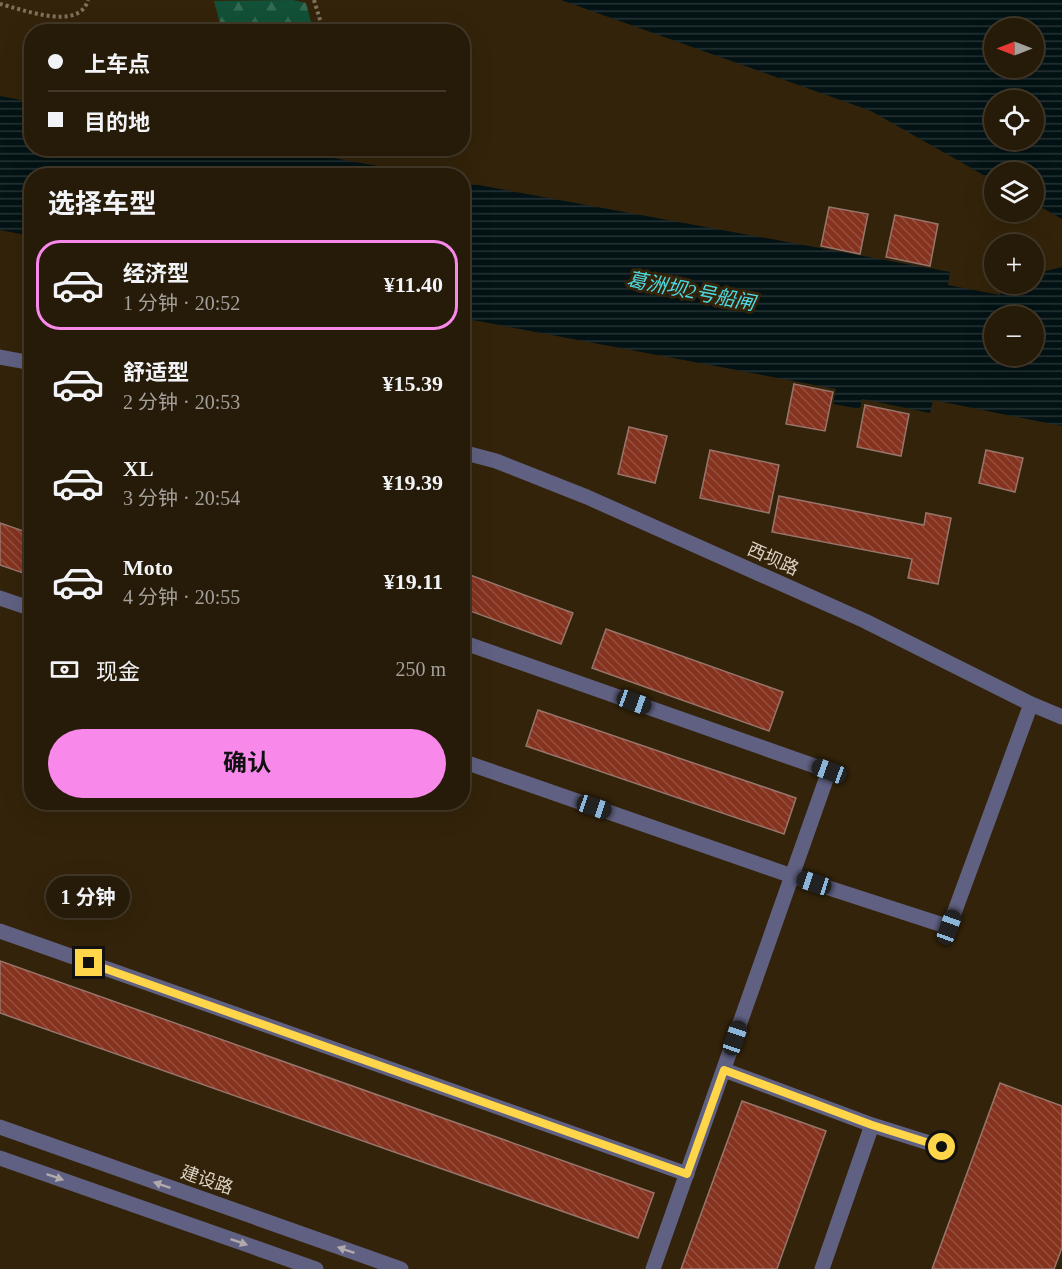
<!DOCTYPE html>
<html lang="zh">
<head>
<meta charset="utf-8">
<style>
	:root { --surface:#261a08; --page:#322716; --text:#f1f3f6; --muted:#a4a19c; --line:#423829; --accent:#f888ea }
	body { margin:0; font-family:"Times New Roman","Noto Sans SC",serif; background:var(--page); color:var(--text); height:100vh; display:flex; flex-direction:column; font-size:22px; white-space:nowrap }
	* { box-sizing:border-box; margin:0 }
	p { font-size:20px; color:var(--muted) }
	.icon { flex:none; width:33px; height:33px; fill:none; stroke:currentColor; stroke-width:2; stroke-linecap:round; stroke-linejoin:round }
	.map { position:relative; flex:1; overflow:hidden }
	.sheet { position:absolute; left:24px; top:168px; width:446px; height:642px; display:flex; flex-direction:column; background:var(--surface); border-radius:24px; box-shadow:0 6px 24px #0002,0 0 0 2px var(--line) }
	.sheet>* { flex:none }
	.guide { position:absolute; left:24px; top:24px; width:446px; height:132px; border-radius:24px; box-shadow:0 6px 24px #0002,0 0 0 2px var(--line); display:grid; align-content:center; height:132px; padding:0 24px; background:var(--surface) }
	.needle { width:39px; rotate:270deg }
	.buttons { position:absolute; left:984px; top:18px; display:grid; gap:12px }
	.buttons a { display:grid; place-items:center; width:60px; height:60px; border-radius:50%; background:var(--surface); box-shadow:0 6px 24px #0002,0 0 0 2px var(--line); font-size:30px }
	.end { position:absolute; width:27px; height:27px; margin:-14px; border:8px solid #ffd54a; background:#111; box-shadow:0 0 0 3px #111 }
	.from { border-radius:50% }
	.bubble { position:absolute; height:42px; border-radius:21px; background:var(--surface); box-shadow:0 6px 24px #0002,0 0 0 2px var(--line); font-size:20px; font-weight:700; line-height:42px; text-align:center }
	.car { position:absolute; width:18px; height:36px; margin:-18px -9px; border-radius:8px; box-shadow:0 0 4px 2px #0007; background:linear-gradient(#222 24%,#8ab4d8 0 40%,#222 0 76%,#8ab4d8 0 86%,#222 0) }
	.guide b { display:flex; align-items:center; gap:21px; height:57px; font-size:22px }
	.guide b+b { border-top:2px solid var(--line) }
	.guide i { width:15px; height:15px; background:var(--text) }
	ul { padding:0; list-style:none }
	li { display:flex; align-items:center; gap:18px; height:90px; margin:0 12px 9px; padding:0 12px; border:3px solid transparent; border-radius:24px }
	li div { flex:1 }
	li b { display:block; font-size:22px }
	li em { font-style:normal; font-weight:700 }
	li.active { border-color:var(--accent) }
	li>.icon { width:54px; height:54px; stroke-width:1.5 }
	h2 { padding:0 24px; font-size:27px; line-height:72px }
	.pay { display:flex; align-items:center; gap:15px; height:66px; padding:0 24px; font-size:22px }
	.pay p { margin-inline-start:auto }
	.primary-button { display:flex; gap:12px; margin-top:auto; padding:12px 24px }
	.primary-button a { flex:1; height:69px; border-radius:36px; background:var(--accent); color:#111; font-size:24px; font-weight:700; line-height:69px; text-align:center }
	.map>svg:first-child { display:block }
</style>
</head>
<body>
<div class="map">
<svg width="1062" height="1269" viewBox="0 0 1062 1269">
	<defs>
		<pattern id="forest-firs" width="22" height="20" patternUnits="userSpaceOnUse" patternTransform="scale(1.5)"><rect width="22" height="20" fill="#125137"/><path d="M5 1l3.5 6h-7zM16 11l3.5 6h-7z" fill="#346952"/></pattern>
		<pattern id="water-rules" width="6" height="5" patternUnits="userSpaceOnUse" patternTransform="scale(1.5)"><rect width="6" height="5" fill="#031214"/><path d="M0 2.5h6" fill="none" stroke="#273335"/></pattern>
		<pattern id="building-back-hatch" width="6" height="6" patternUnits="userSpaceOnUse" patternTransform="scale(1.5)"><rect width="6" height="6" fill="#85331f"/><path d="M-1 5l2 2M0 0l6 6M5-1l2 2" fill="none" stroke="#96503e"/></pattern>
	</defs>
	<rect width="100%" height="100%" fill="#33230a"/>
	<polygon fill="url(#forest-firs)" points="293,0 306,3 311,22 302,31 222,31 214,1"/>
	<g fill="url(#water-rules)" fill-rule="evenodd">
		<path d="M561 0H1062V219L1034 203V172H994V181L871 111ZM994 28H1034V68H994ZM994 100H1034V140H994Z"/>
		<polygon points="0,96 31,102 32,148 283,149 429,175 32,176 31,236 0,230"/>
		<path d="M462 182 950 272 948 285 1000 295 1003 284H1034V274L1062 267V426L933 400 930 413 862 399 860 409 833 404 836 389 462 318ZM994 316H1034V356H994Z"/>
	</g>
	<g fill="url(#building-back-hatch)" stroke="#97756c" stroke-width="1.5">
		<polygon points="829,207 868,214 860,254 821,246"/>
		<polygon points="895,215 938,224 930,266 886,257"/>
		<polygon points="794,384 833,392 825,431 786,424"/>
		<polygon points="865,405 909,414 901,456 857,447"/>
		<polygon points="629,427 667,436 655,483 618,474"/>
		<polygon points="710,450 779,465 769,513 700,498"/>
		<polygon points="986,450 1023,458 1015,492 979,483"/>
		<polygon points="779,496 924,525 926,513 951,518 938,584 908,578 912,559 772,532"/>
		<polygon points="0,523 32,534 32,576 0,565"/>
		<polygon points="462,572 573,613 561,644 462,608"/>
		<polygon points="606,629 783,692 769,731 592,668"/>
		<polygon points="538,710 796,798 784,834 526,746"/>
		<polygon points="0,961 654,1193 638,1238 0,1013"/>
		<polygon points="1000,1083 1062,1106 1062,1248 1054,1269 932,1269"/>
		<polygon points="742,1101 826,1131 777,1269 681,1269"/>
	</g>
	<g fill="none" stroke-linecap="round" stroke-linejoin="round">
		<g stroke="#7f715d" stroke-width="4" stroke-dasharray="3 3" stroke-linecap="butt">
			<polyline points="314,0 321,23 320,32"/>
			<path d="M0 4C22 9 79 32 88 0"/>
		</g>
		<g stroke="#606182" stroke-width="15">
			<polyline points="0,357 32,363"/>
			<polyline points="462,452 496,461 587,497 865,621 1031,704 1062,717"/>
			<polyline points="0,598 32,609"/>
			<polyline points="462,642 829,771 653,1269"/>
			<polyline points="462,761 792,876 949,927 1031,704"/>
			<polyline points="0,931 687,1174"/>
			<polyline points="724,1070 872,1125 942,1147"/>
			<polyline points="0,1127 401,1269"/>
			<polyline points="0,1158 316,1269"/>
			<polyline points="822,1269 872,1125"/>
		</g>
	</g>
	<defs><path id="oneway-solid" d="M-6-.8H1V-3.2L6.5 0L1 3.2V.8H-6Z" transform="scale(1.5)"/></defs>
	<g fill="#b1aaac">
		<use href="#oneway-solid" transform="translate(55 1177) rotate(19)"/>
		<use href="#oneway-solid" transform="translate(162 1185) rotate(-161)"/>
		<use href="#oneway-solid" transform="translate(239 1242) rotate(19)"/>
		<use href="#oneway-solid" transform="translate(346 1250) rotate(-161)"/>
	</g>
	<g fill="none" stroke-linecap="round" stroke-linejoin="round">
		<polyline stroke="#ffd54a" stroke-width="8" points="89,963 687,1174 724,1070 872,1125 942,1147"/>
	</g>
	<g text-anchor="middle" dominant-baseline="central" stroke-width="6" stroke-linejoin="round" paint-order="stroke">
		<g font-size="18" fill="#dcd1c3" stroke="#33230a">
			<text transform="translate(773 559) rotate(24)">西坝路</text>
			<text transform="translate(207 1180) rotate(19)">建设路</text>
		</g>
		<g font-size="20" font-style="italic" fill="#4cd9e2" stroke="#33230a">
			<text transform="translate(691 291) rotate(11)">葛洲坝2号船闸</text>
		</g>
	</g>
</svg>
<div class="buttons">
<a><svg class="needle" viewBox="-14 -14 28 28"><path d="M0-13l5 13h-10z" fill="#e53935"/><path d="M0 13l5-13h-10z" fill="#a4a19c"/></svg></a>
<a><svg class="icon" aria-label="locate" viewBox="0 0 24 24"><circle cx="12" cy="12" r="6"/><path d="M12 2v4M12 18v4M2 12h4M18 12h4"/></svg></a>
<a><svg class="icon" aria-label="layers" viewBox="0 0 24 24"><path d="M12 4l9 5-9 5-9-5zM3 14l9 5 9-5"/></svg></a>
<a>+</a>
<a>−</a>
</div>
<i class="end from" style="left:942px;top:1147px"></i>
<i class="end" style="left:89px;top:963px"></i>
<div class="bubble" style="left:46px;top:876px;width:84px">1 分钟</div>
<i class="car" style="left:634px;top:702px;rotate:110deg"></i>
<i class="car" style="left:829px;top:771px;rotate:290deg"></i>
<i class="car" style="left:594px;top:807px;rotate:109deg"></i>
<i class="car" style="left:814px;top:883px;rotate:288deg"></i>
<i class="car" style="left:949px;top:927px;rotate:20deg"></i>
<i class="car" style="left:735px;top:1038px;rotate:19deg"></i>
<div class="guide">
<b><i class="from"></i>上车点</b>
<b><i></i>目的地</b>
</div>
<section class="sheet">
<h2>选择车型</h2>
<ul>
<li class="active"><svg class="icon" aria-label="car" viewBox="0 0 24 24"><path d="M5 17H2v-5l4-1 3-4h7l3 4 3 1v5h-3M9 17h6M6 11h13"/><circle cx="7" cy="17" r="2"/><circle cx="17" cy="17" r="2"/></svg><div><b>经济型</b><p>1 分钟 · 20:52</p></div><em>¥11.40</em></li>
<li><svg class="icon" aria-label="car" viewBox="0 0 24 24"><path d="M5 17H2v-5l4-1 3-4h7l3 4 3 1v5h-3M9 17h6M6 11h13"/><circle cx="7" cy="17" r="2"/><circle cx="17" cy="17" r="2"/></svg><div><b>舒适型</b><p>2 分钟 · 20:53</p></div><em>¥15.39</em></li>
<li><svg class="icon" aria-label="car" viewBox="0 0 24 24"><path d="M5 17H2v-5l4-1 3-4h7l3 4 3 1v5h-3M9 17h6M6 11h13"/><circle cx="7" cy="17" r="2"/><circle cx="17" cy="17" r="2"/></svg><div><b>XL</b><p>3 分钟 · 20:54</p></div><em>¥19.39</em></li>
<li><svg class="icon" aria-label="car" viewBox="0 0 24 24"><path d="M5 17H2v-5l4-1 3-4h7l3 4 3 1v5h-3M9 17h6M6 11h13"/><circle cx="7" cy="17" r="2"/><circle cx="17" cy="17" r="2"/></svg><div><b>Moto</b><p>4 分钟 · 20:55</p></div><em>¥19.11</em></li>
</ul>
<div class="pay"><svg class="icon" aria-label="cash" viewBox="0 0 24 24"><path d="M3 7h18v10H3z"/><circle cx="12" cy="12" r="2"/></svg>现金<p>250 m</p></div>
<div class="primary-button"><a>确认</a></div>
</section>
</div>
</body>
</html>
